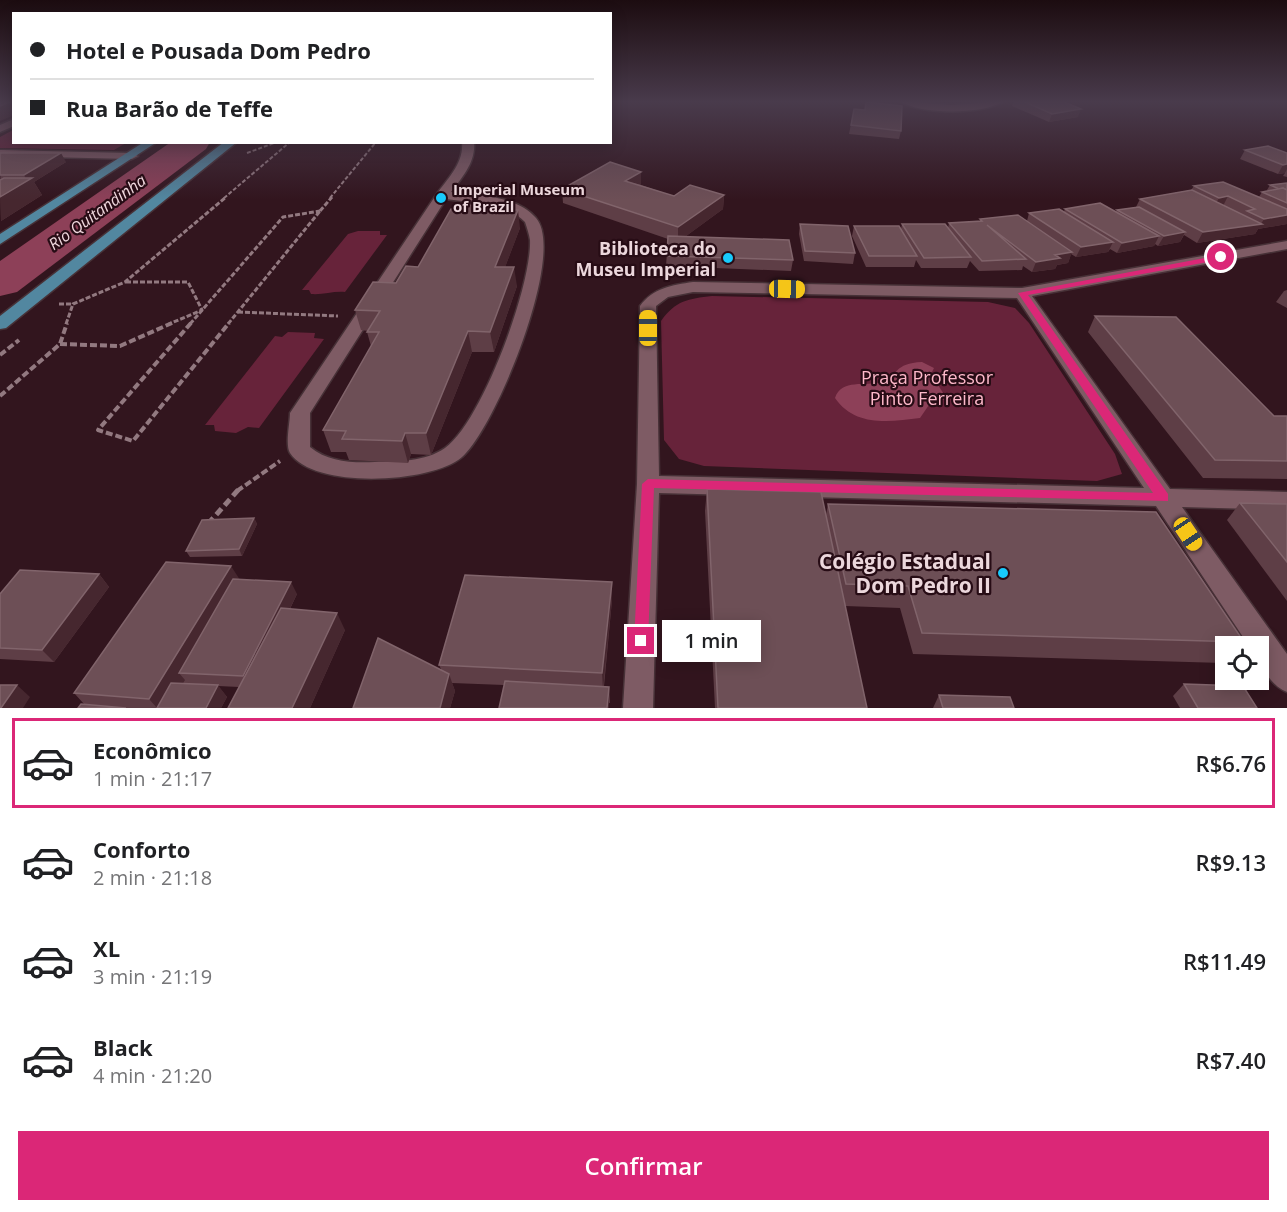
<!DOCTYPE html>
<html lang="pt">
<head>
<meta charset="utf-8">
<style>
	:root { --surface:#fff; --page:#f2f2f2; --text:#202124; --muted:#757577; --line:#e0e0e0; --accent:#db2777 }
	body { margin:0; font-family:"Open Sans",sans-serif; background:var(--page); color:var(--text); height:100vh; display:flex; flex-direction:column; font-size:22px; white-space:nowrap }
	* { box-sizing:border-box; margin:0 }
	p { font-size:20px; color:var(--muted) }
	.icon { flex:none; width:33px; height:33px; fill:none; stroke:currentColor; stroke-width:2; stroke-linecap:round; stroke-linejoin:round }
	.map { position:relative; height:708px; overflow:hidden }
	.drawer { display:flex; flex-direction:column; background:var(--surface); flex:1 }
	.drawer>* { flex:none }
	.top-card { position:absolute; left:12px; top:12px; width:600px; height:132px; border-radius:0px; box-shadow:0 3px 15px #0003; display:grid; align-content:center; height:132px; padding:0 18px; background:var(--surface) }
	.fabs { position:absolute; left:1215px; top:636px; display:grid; gap:12px }
	.fabs a { display:grid; place-items:center; width:54px; height:54px; border-radius:0px; background:var(--surface); box-shadow:0 3px 15px #0003; font-size:30px }
	.end { position:absolute; width:27px; height:27px; margin:-14px; border:8px solid #db2777; background:#fff; box-shadow:0 0 0 3px #fff }
	.from { border-radius:50% }
	.bubble { position:absolute; height:42px; border-radius:0px; background:var(--surface); box-shadow:0 3px 15px #0003; font-size:20px; font-weight:600; line-height:42px; text-align:center }
	.car { position:absolute; width:18px; height:36px; margin:-18px -9px; border-radius:8px; box-shadow:0 0 4px 2px #0007; background:linear-gradient(#f5c518 24%,#345 0 40%,#f5c518 0 76%,#345 0 86%,#f5c518 0) }
	.top-card b { display:flex; align-items:center; gap:21px; height:57px; font-size:22px }
	.top-card b+b { border-top:2px solid var(--line) }
	.top-card i { width:15px; height:15px; background:var(--text) }
	ul { padding:10px 0 0; list-style:none }
	li { display:flex; align-items:center; gap:18px; height:90px; margin:0 12px 9px; padding:0 6px; border:3px solid transparent; border-radius:0px }
	li div { flex:1 }
	li b { display:block; font-size:22px }
	li em { font-style:normal; font-weight:600 }
	li.current { border-color:var(--accent) }
	li>.icon { width:54px; height:54px; stroke-width:1.5 }
	.primary-button { display:flex; gap:12px; margin-top:auto; padding:12px 18px }
	.primary-button a { flex:1; height:69px; border-radius:0px; background:var(--accent); color:#fff; font-size:24px; font-weight:600; line-height:69px; text-align:center }
	.map>svg:first-child { display:block }
</style>
</head>
<body>
<div class="map">
<svg width="1287" height="708" viewBox="0 0 1287 708">
	<rect width="100%" height="100%" fill="#32151e"/>
	<g fill="#67233a">
		<polygon points="13,130 14,142 126,143 114,150 0,148 0,137"/>
		<path d="M358 231H380V235H387L345 292C333 291 323 295 311 294L309 290H302L348 234Z"/>
		<path d="M712 296 988 302 1015 308 1029 323 1115 454 1122 474 1097 481 704 466 679 459 664 440 661 321C676 300 688 299 712 296Z"/>
		<polygon points="288,332 315,333 314,338 324,339 259,428 248,427 236,433 215,431 214,425 205,425 275,336 282,337"/>
	</g>
	<path fill="#8d4058" d="M922 362 934 368 931 374 947 399 931 402 920 418C889 422 855 427 835 398 842 378 865 387 881 382 898 376 894 363 922 362Z"/>
	<g fill="none" stroke-linecap="round" stroke-linejoin="round">
		<polygon fill="#8d4058" fill-rule="evenodd" points="171,142 210,142 206,149 17,292 0,296 0,261"/>
		<g stroke="#473137" stroke-width="3">
			<g id="minor">
				<path d="M900 101 952 105 1004 101C983 115 920 115 900 101Z"/>
				<polygon points="14,119 14,126 0,132 0,125"/>
				<path d="M462 142H474C476 162 462 178 451 192 477 195 518 196 536 218 567 253 495 429 462 457 433 483 314 490 290 453 285 445 290 423 290 413L436 195C447 179 464 164 462 142ZM446 199C472 203 506 203 525 222 527 228 529 234 530 240 532 285 482 422 445 448 425 462 398 461 375 462 352 463 328 462 310 447V413Z"/>
				<polygon points="0,150 132,153 138,156 132,159 0,156"/>
				<path d="M1287 241V249L1032 296 1170 489 1287 492V510L1182 507 1287 654V692C1270 685 1258 665 1258 646H1249L1156 506 659 493 653 708H623L637 484 640 306C653 288 672 285 693 282L1022 288ZM693 292 1017 298 1144 488 659 476 656 306 668 297Z"/>
			</g>
		</g>
		<g stroke="#473137" stroke-width="3">
			<g id="major">
				<polygon points="144,142 157,142 0,244 0,234"/>
				<polygon points="224,142 237,142 6,328 0,329 0,316"/>
			</g>
		</g>
		<g stroke="#927980" stroke-width="2" stroke-dasharray="4 2" stroke-linecap="butt">
			<polyline points="247,153 277,142"/>
			<polyline points="224,198 290,142"/>
			<polyline points="330,198 376,142"/>
		</g>
		<g stroke="#927980" stroke-width="3" stroke-dasharray="5 2" stroke-linecap="butt">
			<polyline points="320,211 332,197"/>
			<polyline points="126,282 188,282 202,310 169,324"/>
			<polyline points="59,304 73,304"/>
			<polyline points="238,312 338,316"/>
			<polyline points="66,324 73,304 125,282 226,197"/>
			<polyline points="190,324 283,217 320,211"/>
			<polyline points="228,324 320,211"/>
		</g>
		<g stroke="#927980" stroke-width="4" stroke-dasharray="7 3" stroke-linecap="butt">
			<polyline points="191,323 98,430 133,441 229,323"/>
			<polyline points="60,344 120,346 172,323"/>
			<polyline points="0,355 19,340"/>
			<polyline points="0,396 60,344 67,323"/>
			<polyline points="237,491 280,461"/>
		</g>
		<polyline stroke="#927980" stroke-width="5" stroke-dasharray="8 4.5" stroke-linecap="butt" points="208,524 239,489"/>
		<use href="#minor" fill="#7e5b64" fill-rule="evenodd"/>
		<use href="#major" fill="#5287a0" fill-rule="evenodd"/>
	</g>
	<g fill="#5e3e46">
		<polygon points="1014,101 1062,101 1078,117 1049,122 1012,106"/>
		<polygon points="854,109 901,131 899,139 849,134"/>
		<polygon points="1245,150 1287,153 1287,177 1283,176 1285,173 1278,174 1240,159"/>
		<polygon points="0,153 66,162 34,182 42,195 1,221"/>
		<polygon points="641,172 641,185 674,196 724,195 723,209 686,236 793,260 791,271 666,266 668,239 563,203 562,189"/>
		<polygon points="1287,183 1287,224 1258,229 1255,234 1197,243 1184,235 1180,242 1158,246 1155,244 1154,246 1117,253 1110,249 1108,252 1076,257 1071,254 1068,263 1057,265 1055,269 1032,272 1023,266 1022,270 979,271 970,261 967,268 921,268 916,260 914,267 866,267 852,236 854,226 901,229 902,224 948,228 949,223 980,221 980,219 1027,221 1029,213 1064,212 1065,209 1116,212 1117,210 1136,207 1140,199 1191,190 1194,186 1259,197 1262,192 1269,191 1267,190 1270,185"/>
		<polygon points="504,206 505,210 520,228 505,267 517,286 494,352 472,352 431,455 411,454 408,463 349,460 346,452 331,452 323,430 371,346 367,332 368,331 361,330 355,310 396,283 418,267 463,209"/>
		<polygon points="800,224 855,253 853,264 804,261 799,234"/>
		<polygon points="1287,290 1287,308 1276,302 1284,291"/>
		<polygon points="1095,316 1274,416 1287,416 1287,479 1203,478 1088,332"/>
		<polygon points="707,489 826,515 828,504 1244,642 1239,646 1226,646 1226,661 1223,663 913,654 900,608 845,606 867,708 715,708 705,511"/>
		<polygon points="1240,503 1287,504 1287,601 1227,520"/>
		<polygon points="254,518 257,524 242,556 190,557 186,551"/>
		<polygon points="99,574 109,587 54,662 0,659 0,594"/>
		<polygon points="239,579 297,594 290,609 345,630 310,708 228,708 239,687 218,686 227,697 221,708 78,708 84,704 74,693"/>
		<polygon points="612,600 604,686 609,687 610,703 504,685 452,683 455,691 450,708 353,708 441,669 439,665"/>
		<polygon points="1184,684 1257,708 1180,708 1173,696"/>
		<polygon points="939,695 1014,708 933,708"/>
	</g>
	<g fill="#46272f">
		<polygon points="12,101 14,101 14,115 0,121 0,106"/>
		<polygon points="1081,109 1078,117 1049,122 1052,114"/>
		<polygon points="61,153 66,162 34,182 42,195 1,221 0,197 27,181 24,175"/>
		<polygon points="1287,164 1287,169 1285,173 1278,174 1283,165"/>
		<polygon points="641,172 641,185 625,181"/>
		<polygon points="724,195 723,209 678,242 678,227"/>
		<polygon points="1228,196 1223,206 1213,208 1219,198"/>
		<polygon points="518,210 520,228 498,286 495,267"/>
		<polygon points="1287,215 1287,224 1258,229 1255,234 1197,243 1203,232 1261,224 1264,219"/>
		<polygon points="1185,232 1180,242 1158,246 1164,236"/>
		<polygon points="1159,236 1154,246 1117,253 1122,243"/>
		<polygon points="1113,242 1108,252 1076,257 1081,247"/>
		<polygon points="1072,252 1068,263 1057,265 1055,269 1032,272 1036,262 1055,255"/>
		<polygon points="514,267 517,286 494,352 490,332"/>
		<polygon points="468,331 472,352 431,455 426,433"/>
		<polygon points="405,433 411,454 408,463 402,441"/>
		<polygon points="254,518 257,524 242,556 239,549"/>
		<polygon points="231,566 242,583 179,673 185,680 168,708 157,708 149,699"/>
		<polygon points="99,574 109,587 54,662 42,650"/>
		<polygon points="291,582 297,594 251,688 243,676"/>
		<polygon points="612,582 612,600 603,690 602,673"/>
		<polygon points="337,613 345,630 310,708 292,708"/>
		<polygon points="449,674 455,691 450,708 440,708"/>
		<polygon points="17,685 30,697 23,708 1,708"/>
		<polygon points="218,685 227,697 221,708 206,708"/>
		<polygon points="609,687 609,708 607,708"/>
	</g>
	<g fill="#6d4f56" stroke="#81646b" stroke-width="1.5">
		<polygon points="0,101 12,101 0,106"/>
		<polygon points="1023,101 1062,101 1081,109 1052,114"/>
		<polygon points="866,102 902,106 901,131 851,125 854,109 865,110"/>
		<polygon points="1268,146 1287,153 1287,164 1283,165 1245,150"/>
		<polygon points="0,153 61,153 24,175 0,175"/>
		<polygon points="610,162 641,172 625,181 674,196 690,185 724,195 678,227 562,189"/>
		<polygon points="4,178 32,178 0,197 0,180"/>
		<polygon points="1223,182 1287,209 1287,215 1264,219 1247,211 1255,209 1228,196 1219,198 1194,186"/>
		<polygon points="1287,183 1287,190 1283,188 1279,189 1270,185"/>
		<polygon points="1283,188 1287,190 1287,203 1262,192"/>
		<polygon points="1192,190 1262,224 1203,232 1140,199"/>
		<polygon points="1100,203 1159,236 1122,243 1065,209"/>
		<polygon points="466,205 504,206 503,210 518,210 495,267 514,267 490,332 468,331 426,433 405,433 402,441 342,439 346,431 323,430 379,332 367,332 380,311 355,310 373,282 396,283 406,266 418,267 451,209 463,209"/>
		<polygon points="1139,207 1185,232 1164,236 1117,210"/>
		<polygon points="1059,209 1113,242 1081,247 1029,213"/>
		<polygon points="1018,215 1072,252 1055,255 1060,258 1036,262 987,225 1026,259 982,261 949,223 982,221 980,219"/>
		<polygon points="800,224 848,226 855,253 805,251"/>
		<polygon points="902,224 945,224 971,257 924,258"/>
		<polygon points="854,226 899,226 917,256 869,256"/>
		<polygon points="668,236 789,240 793,260 667,256"/>
		<polygon points="1095,316 1176,317 1274,416 1287,416 1287,461 1215,460"/>
		<polygon points="707,489 821,492 867,708 718,708"/>
		<polygon points="1240,503 1287,504 1287,562"/>
		<polygon points="828,504 1156,512 1244,642 922,633 908,586 846,584"/>
		<polygon points="254,518 239,549 186,551 202,520"/>
		<polygon points="166,562 231,566 149,699 74,693"/>
		<polygon points="20,570 99,574 42,650 0,648 0,594"/>
		<polygon points="465,575 612,582 602,673 439,665"/>
		<polygon points="233,579 291,582 243,676 179,673"/>
		<polygon points="281,608 337,613 292,708 228,708"/>
		<polygon points="378,638 449,674 440,708 353,708"/>
		<polygon points="505,681 609,687 607,708 499,708"/>
		<polygon points="171,683 218,685 206,708 157,708"/>
		<polygon points="1184,684 1243,686 1257,708 1198,708"/>
		<polygon points="0,685 17,685 1,708 0,708"/>
		<polygon points="939,695 1010,697 1014,708 943,708"/>
		<polygon points="81,704 126,708 78,708"/>
	</g>
	<linearGradient id="sky" x2="0" y2="1"><stop stop-color="#1c0c10"/><stop offset="0.51" stop-color="#493b4c"/><stop offset="1" stop-color="#493b4c" stop-opacity="0"/></linearGradient>
	<rect width="1287" height="200" fill="url(#sky)"/>
	<polygon fill="#db2777" points="1221,255 1224,255 1224,259 1028,295 1168,494 1168,501 654,488 648,641 646,646 641,648 636,646 634,641 642,484 648,479 1153,493 1018,293"/>
	<g fill="#18cafc" stroke="#270c15" stroke-width="2">
		<circle cx="441" cy="198" r="6"/>
		<circle cx="728" cy="258" r="6"/>
		<circle cx="1003" cy="573" r="6"/>
	</g>
	<g text-anchor="middle" dominant-baseline="central" stroke-width="4.5" stroke-linejoin="round" paint-order="stroke">
		<g font-size="15" font-weight="bold" fill="#ecd7dc" stroke="#270c15" text-anchor="start">
			<text x="453" y="189">Imperial Museum<tspan x="453" dy="17">of Brazil</tspan></text>
		</g>
		<g font-size="16" font-style="italic" fill="#efd7dd" stroke="#270c15">
			<text transform="translate(97 212) rotate(-36)">Rio Quitandinha</text>
		</g>
		<g font-size="18" font-weight="bold" fill="#ecd7dc" stroke="#270c15" text-anchor="end">
			<text x="716" y="248">Biblioteca do<tspan x="716" dy="21">Museu Imperial</tspan></text>
		</g>
		<g font-size="18" fill="#feb9ca" stroke="#270c15">
			<text x="927" y="377">Praça Professor<tspan x="927" dy="21">Pinto Ferreira</tspan></text>
		</g>
		<g font-size="21" font-weight="bold" fill="#ecd7dc" stroke="#270c15" text-anchor="end">
			<text x="991" y="561">Colégio Estadual<tspan x="991" dy="24">Dom Pedro II</tspan></text>
		</g>
	</g>
</svg>
<div class="fabs">
<a><svg class="icon" aria-label="locate" viewBox="0 0 24 24"><circle cx="12" cy="12" r="6"/><path d="M12 2v4M12 18v4M2 12h4M18 12h4"/></svg></a>
</div>
<i class="end from" style="left:1221px;top:257px"></i>
<i class="end" style="left:641px;top:641px"></i>
<div class="bubble" style="left:662px;top:620px;width:99px">1 min</div>
<i class="car" style="left:787px;top:289px;rotate:91deg"></i>
<i class="car" style="left:648px;top:328px;rotate:0deg"></i>
<i class="car" style="left:1188px;top:534px;rotate:146deg"></i>
<div class="top-card">
<b><i class="from"></i>Hotel e Pousada Dom Pedro</b>
<b><i></i>Rua Barão de Teffe</b>
</div>
</div>
<section class="drawer">
<ul>
<li class="current"><svg class="icon" aria-label="car" viewBox="0 0 24 24"><path d="M5 17H2v-5l4-1 3-4h7l3 4 3 1v5h-3M9 17h6M6 11h13"/><circle cx="7" cy="17" r="2"/><circle cx="17" cy="17" r="2"/></svg><div><b>Econômico</b><p>1 min · 21:17</p></div><em>R$6.76</em></li>
<li><svg class="icon" aria-label="car" viewBox="0 0 24 24"><path d="M5 17H2v-5l4-1 3-4h7l3 4 3 1v5h-3M9 17h6M6 11h13"/><circle cx="7" cy="17" r="2"/><circle cx="17" cy="17" r="2"/></svg><div><b>Conforto</b><p>2 min · 21:18</p></div><em>R$9.13</em></li>
<li><svg class="icon" aria-label="car" viewBox="0 0 24 24"><path d="M5 17H2v-5l4-1 3-4h7l3 4 3 1v5h-3M9 17h6M6 11h13"/><circle cx="7" cy="17" r="2"/><circle cx="17" cy="17" r="2"/></svg><div><b>XL</b><p>3 min · 21:19</p></div><em>R$11.49</em></li>
<li><svg class="icon" aria-label="car" viewBox="0 0 24 24"><path d="M5 17H2v-5l4-1 3-4h7l3 4 3 1v5h-3M9 17h6M6 11h13"/><circle cx="7" cy="17" r="2"/><circle cx="17" cy="17" r="2"/></svg><div><b>Black</b><p>4 min · 21:20</p></div><em>R$7.40</em></li>
</ul>
<div class="primary-button"><a>Confirmar</a></div>
</section>
</body>
</html>
